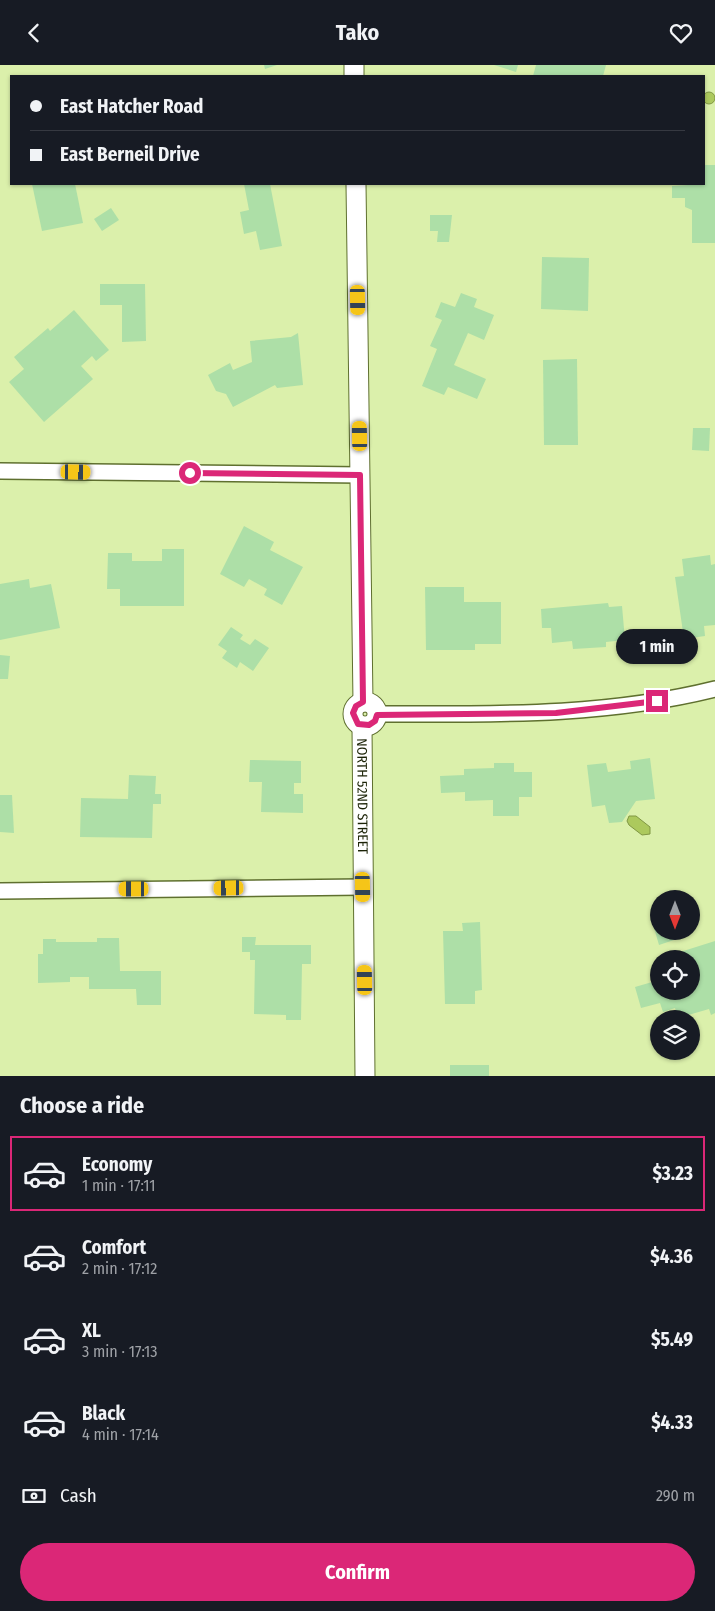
<!DOCTYPE html>
<html lang="en">
<head>
<meta charset="utf-8">
<style>
	:root { --surface:#171b24; --page:#242831; --text:#f1f3f6; --muted:#9ea1a6; --line:#363941; --accent:#db2777 }
	body { margin:0; font-family:"Fira Sans Condensed",sans-serif; background:var(--page); color:var(--text); height:100vh; display:flex; flex-direction:column; font-size:19px; white-space:nowrap }
	* { box-sizing:border-box; margin:0 }
	p { font-size:16px; color:var(--muted) }
	.icon { flex:none; width:28px; height:28px; fill:none; stroke:currentColor; stroke-width:2; stroke-linecap:round; stroke-linejoin:round }
	.map { position:relative; height:1011px; overflow:hidden }
	.side { display:flex; flex-direction:column; background:var(--surface); flex:1 }
	.side>* { flex:none }
	.hud { position:absolute; left:10px; top:10px; width:695px; height:110px; border-radius:0px; box-shadow:0 1px 4px #0004; display:grid; align-content:center; height:110px; padding:0 20px; background:var(--surface) }
	.needle { width:32px; rotate:180deg }
	.fabs { position:absolute; left:650px; top:825px; display:grid; gap:10px }
	.fabs a { display:grid; place-items:center; width:50px; height:50px; border-radius:50%; background:var(--surface); box-shadow:0 1px 4px #0004; font-size:25px }
	.end { position:absolute; width:22px; height:22px; margin:-11px; border:6px solid #db2777; background:#fff; box-shadow:0 0 0 2px #fff }
	.from { border-radius:50% }
	.bubble { position:absolute; height:35px; border-radius:18px; background:var(--surface); box-shadow:0 1px 4px #0004; font-size:16px; font-weight:700; line-height:35px; text-align:center }
	.car { position:absolute; width:15px; height:30px; margin:-15px -8px; border-radius:6px; box-shadow:0 0 4px 1px #0007; background:linear-gradient(#f5c518 24%,#345 0 40%,#f5c518 0 76%,#345 0 86%,#f5c518 0) }
	.hud b { display:flex; align-items:center; gap:18px; height:48px; font-size:19px }
	.hud b+b { border-top:1px solid var(--line) }
	.hud i { width:12px; height:12px; background:var(--text) }
	ul { padding:0; list-style:none }
	li { display:flex; align-items:center; gap:15px; height:75px; margin:0 10px 8px; padding:0 10px; border:2px solid transparent; border-radius:0px }
	li div { flex:1 }
	li b { display:block; font-size:19px }
	li em { font-style:normal; font-weight:700 }
	li.on { border-color:var(--accent) }
	li>.icon { width:45px; height:45px; stroke-width:1.5 }
	h2 { padding:0 20px; font-size:22px; line-height:60px }
	.pay { display:flex; align-items:center; gap:12px; height:55px; padding:0 20px; font-size:19px }
	.pay p { margin-inline-start:auto }
	.button { display:flex; gap:10px; margin-top:auto; padding:10px 20px }
	.button a { flex:1; height:58px; border-radius:30px; background:var(--accent); color:#fff; font-size:20px; font-weight:700; line-height:58px; text-align:center }
	header { display:flex; justify-content:space-between; align-items:center; height:65px; padding:0 20px; background:var(--surface); font-size:22px; font-weight:700 }
	.map>svg:first-child { display:block }
</style>
</head>
<body>
<header><svg class="icon" aria-label="back" viewBox="0 0 24 24"><path d="M15 5l-7 7 7 7"/></svg>Tako<svg class="icon" aria-label="heart" viewBox="0 0 24 24"><path d="M12 20l-8-8c-3-5 5-10 8-4 3-6 11-1 8 4z"/></svg></header>
<div class="map">
<svg width="715" height="1011" viewBox="0 0 715 1011">
	<rect width="100%" height="100%" fill="#dbf0ab"/>
	<g fill="#acc95d" stroke="#809743">
		<circle cx="709" cy="33" r="6"/>
		<polygon points="629,751 636,751 650,762 650,769 642,770 629,760 627,756"/>
	</g>
	<g fill="#addfa7">
		<polygon points="264,0 277,0 265,4"/>
		<polygon points="494,0 518,0 516,7"/>
		<polygon points="536,0 606,0 603,11 533,11"/>
		<polygon points="704,100 715,100 715,178 692,178 692,145 685,142 685,133 672,133 672,121 704,119"/>
		<polygon points="32,119 75,119 83,158 42,166"/>
		<polygon points="244,119 270,119 282,181 260,185 256,166 244,169 240,147 249,145"/>
		<polygon points="111,143 119,155 102,166 94,154"/>
		<polygon points="430,150 452,150 449,177 437,177 438,166 430,166"/>
		<polygon points="542,192 589,193 588,246 541,244"/>
		<polygon points="100,219 145,219 146,276 122,277 122,240 100,240"/>
		<polygon points="461,228 477,234 474,242 494,250 484,275 468,268 454,300 486,314 477,334 448,322 444,330 422,321 437,284 430,281 442,255 435,252 441,237 455,242"/>
		<polygon points="74,245 109,285 96,296 92,291 81,301 93,314 44,357 9,317 24,304 14,292 48,263 50,266"/>
		<polygon points="298,268 303,320 277,323 275,320 233,342 226,329 216,326 208,310 230,298 233,305 252,297 250,276 291,272"/>
		<polygon points="577,294 578,380 544,380 543,295"/>
		<polygon points="693,363 710,363 709,386 692,385"/>
		<polygon points="244,461 274,477 270,485 303,502 282,540 264,530 267,524 249,514 244,522 220,509"/>
		<polygon points="162,484 184,484 184,541 120,541 120,524 107,524 108,488 132,488 132,496 162,496"/>
		<polygon points="710,490 711,500 715,499 715,560 704,561 705,571 684,574 675,512 684,511 682,494"/>
		<polygon points="29,514 30,523 51,519 60,563 0,575 0,519"/>
		<polygon points="425,522 464,522 464,537 501,537 501,579 475,579 475,585 426,585"/>
		<polygon points="608,538 609,542 622,541 625,575 606,577 606,582 573,584 572,576 552,578 551,563 542,563 541,544"/>
		<polygon points="231,562 243,570 240,574 250,580 255,574 269,583 253,606 240,597 237,603 222,593 227,586 218,580"/>
		<polygon points="0,590 10,591 8,614 0,614"/>
		<polygon points="650,693 655,734 636,736 622,757 609,758 605,740 592,742 587,700 606,698 608,707 631,704 630,696"/>
		<polygon points="250,695 301,696 301,718 294,718 294,729 303,729 303,748 261,747 262,717 249,717"/>
		<polygon points="494,698 514,698 514,707 532,707 532,732 519,732 519,751 493,751 493,735 465,736 465,727 441,728 440,711 464,710 464,704 494,703"/>
		<polygon points="129,710 156,711 155,729 161,729 161,739 153,739 152,773 80,772 81,733 128,734"/>
		<polygon points="0,730 12,730 14,768 0,767"/>
		<polygon points="480,857 482,925 475,926 475,939 445,939 443,866 463,866 462,858"/>
		<polygon points="659,862 659,866 671,866 674,875 659,880 654,863"/>
		<polygon points="242,872 256,872 255,880 311,880 311,899 302,899 301,955 286,955 286,950 254,949 255,895 250,895 250,887 242,887"/>
		<polygon points="97,873 119,873 120,906 161,906 161,940 137,940 136,924 89,924 89,912 70,912 70,917 38,918 38,889 43,889 43,874 56,874 56,877 97,877"/>
		<polygon points="715,876 715,948 711,950 709,944 678,953 675,943 663,947 660,938 641,943 635,922 659,915 659,926 691,926 691,894 679,894 677,888"/>
		<rect x="450" y="1000" width="39" height="11"/>
	</g>
	<g fill="none" stroke-linecap="round" stroke-linejoin="round">
		<g stroke="#5f702f" stroke-width="18">
			<g id="minor">
				<polyline points="0,406 361,410"/>
				<path d="M377 649C491 649 603 652 715 624"/>
				<polyline points="0,826 363,822"/>
			</g>
		</g>
		<g stroke="#5f702f" stroke-width="21">
			<g id="tertiary">
				<polyline points="354,0 354,11"/>
				<polyline points="356,119 363,637"/>
				<circle cx="365" cy="649" r="12"/>
				<path id="s1" d="M362 661 365 1011"/>
			</g>
		</g>
		<use href="#minor" stroke="#fff" stroke-width="15"/>
		<use href="#tertiary" stroke="#fff" stroke-width="19"/>
	</g>
	<g fill="none" stroke-linecap="round" stroke-linejoin="round">
		<polyline stroke="#db2777" stroke-width="6" points="190,408 360,410 363,637 356,641 353,648 358,659 369,660 375,656 377,650 556,648 657,636"/>
	</g>
	<g text-anchor="middle" dominant-baseline="central" stroke-width="5" stroke-linejoin="round" paint-order="stroke">
		<g font-size="14" fill="#1b2206" stroke="#fff">
			<text stroke="none"><textPath href="#s1" startOffset="70">NORTH 52ND STREET</textPath></text>
		</g>
	</g>
</svg>
<div class="fabs">
<a><svg class="needle" viewBox="-14 -14 28 28"><path d="M0-13l5 13h-10z" fill="#e53935"/><path d="M0 13l5-13h-10z" fill="#9ea1a6"/></svg></a>
<a><svg class="icon" aria-label="locate" viewBox="0 0 24 24"><circle cx="12" cy="12" r="6"/><path d="M12 2v4M12 18v4M2 12h4M18 12h4"/></svg></a>
<a><svg class="icon" aria-label="layers" viewBox="0 0 24 24"><path d="M12 4l9 5-9 5-9-5zM3 14l9 5 9-5"/></svg></a>
</div>
<i class="end from" style="left:190px;top:408px"></i>
<i class="end" style="left:657px;top:636px"></i>
<div class="bubble" style="left:616px;top:564px;width:82px">1 min</div>
<i class="car" style="left:358px;top:235px;rotate:179deg"></i>
<i class="car" style="left:360px;top:371px;rotate:359deg"></i>
<i class="car" style="left:76px;top:407px;rotate:91deg"></i>
<i class="car" style="left:363px;top:822px;rotate:179deg"></i>
<i class="car" style="left:229px;top:823px;rotate:269deg"></i>
<i class="car" style="left:134px;top:824px;rotate:270deg"></i>
<i class="car" style="left:365px;top:915px;rotate:359deg"></i>
<div class="hud">
<b><i class="from"></i>East Hatcher Road</b>
<b><i></i>East Berneil Drive</b>
</div>
</div>
<section class="side">
<h2>Choose a ride</h2>
<ul>
<li class="on"><svg class="icon" aria-label="car" viewBox="0 0 24 24"><path d="M5 17H2v-5l4-1 3-4h7l3 4 3 1v5h-3M9 17h6M6 11h13"/><circle cx="7" cy="17" r="2"/><circle cx="17" cy="17" r="2"/></svg><div><b>Economy</b><p>1 min · 17:11</p></div><em>$3.23</em></li>
<li><svg class="icon" aria-label="car" viewBox="0 0 24 24"><path d="M5 17H2v-5l4-1 3-4h7l3 4 3 1v5h-3M9 17h6M6 11h13"/><circle cx="7" cy="17" r="2"/><circle cx="17" cy="17" r="2"/></svg><div><b>Comfort</b><p>2 min · 17:12</p></div><em>$4.36</em></li>
<li><svg class="icon" aria-label="car" viewBox="0 0 24 24"><path d="M5 17H2v-5l4-1 3-4h7l3 4 3 1v5h-3M9 17h6M6 11h13"/><circle cx="7" cy="17" r="2"/><circle cx="17" cy="17" r="2"/></svg><div><b>XL</b><p>3 min · 17:13</p></div><em>$5.49</em></li>
<li><svg class="icon" aria-label="car" viewBox="0 0 24 24"><path d="M5 17H2v-5l4-1 3-4h7l3 4 3 1v5h-3M9 17h6M6 11h13"/><circle cx="7" cy="17" r="2"/><circle cx="17" cy="17" r="2"/></svg><div><b>Black</b><p>4 min · 17:14</p></div><em>$4.33</em></li>
</ul>
<div class="pay"><svg class="icon" aria-label="cash" viewBox="0 0 24 24"><path d="M3 7h18v10H3z"/><circle cx="12" cy="12" r="2"/></svg>Cash<p>290 m</p></div>
<div class="button"><a>Confirm</a></div>
</section>
</body>
</html>
